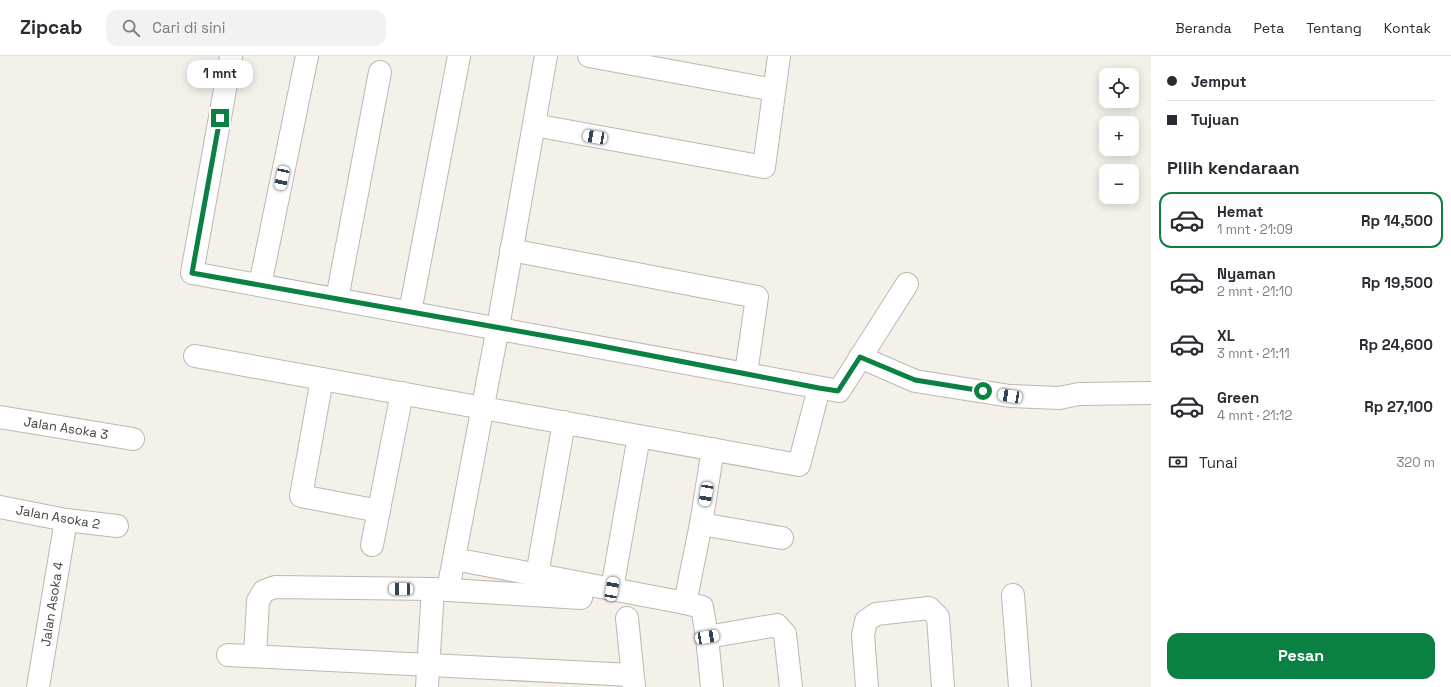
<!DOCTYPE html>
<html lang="id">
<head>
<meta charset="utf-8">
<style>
	:root { --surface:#fff; --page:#f2f2f3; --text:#2b2b33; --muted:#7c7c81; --line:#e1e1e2; --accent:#0b8043 }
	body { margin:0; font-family:"Space Grotesk",sans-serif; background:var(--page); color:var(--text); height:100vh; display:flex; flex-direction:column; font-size:15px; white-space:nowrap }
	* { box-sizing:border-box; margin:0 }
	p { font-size:13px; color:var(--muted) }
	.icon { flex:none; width:22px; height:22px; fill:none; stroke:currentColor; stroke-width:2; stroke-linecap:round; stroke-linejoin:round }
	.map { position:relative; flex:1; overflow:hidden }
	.side { display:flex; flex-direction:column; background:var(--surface); width:300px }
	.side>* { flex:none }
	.guide { display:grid; align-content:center; height:88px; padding:0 16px; background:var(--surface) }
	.fabs { position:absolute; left:1099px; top:12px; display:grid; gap:8px }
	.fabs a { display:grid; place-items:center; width:40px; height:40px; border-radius:8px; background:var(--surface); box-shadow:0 2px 10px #0003; font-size:20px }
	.end { position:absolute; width:18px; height:18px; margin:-9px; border:5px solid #0b8043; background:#fff; box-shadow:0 0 0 2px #fff }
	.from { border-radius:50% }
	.bubble { position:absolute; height:28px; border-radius:12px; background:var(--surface); box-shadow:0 2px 10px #0003; font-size:13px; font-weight:700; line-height:28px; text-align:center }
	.car { position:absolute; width:12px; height:24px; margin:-12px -6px; border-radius:5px; box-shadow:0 0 3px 1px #0007; background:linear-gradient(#fff 24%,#345 0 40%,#fff 0 76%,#345 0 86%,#fff 0) }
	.guide b { display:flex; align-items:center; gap:14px; height:38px; font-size:15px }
	.guide b+b { border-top:1px solid var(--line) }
	.guide i { width:10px; height:10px; background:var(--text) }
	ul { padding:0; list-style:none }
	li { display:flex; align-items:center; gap:12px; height:56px; margin:0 8px 6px; padding:0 8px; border:2px solid transparent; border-radius:12px }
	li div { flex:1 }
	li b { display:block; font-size:15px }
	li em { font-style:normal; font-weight:700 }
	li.selected { border-color:var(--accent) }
	li>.icon { width:36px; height:36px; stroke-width:1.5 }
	h2 { padding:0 16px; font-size:18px; line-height:48px }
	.pay { display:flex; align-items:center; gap:10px; height:44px; padding:0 16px; font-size:15px }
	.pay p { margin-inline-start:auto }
	.cta { display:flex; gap:8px; margin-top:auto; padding:8px 16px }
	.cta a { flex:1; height:46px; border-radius:12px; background:var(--accent); color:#fff; font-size:16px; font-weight:700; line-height:46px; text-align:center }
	header { display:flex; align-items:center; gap:24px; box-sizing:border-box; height:56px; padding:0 20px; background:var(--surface); border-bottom:1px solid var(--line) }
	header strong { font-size:19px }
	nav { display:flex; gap:22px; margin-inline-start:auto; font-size:14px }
	.search { width:280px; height:36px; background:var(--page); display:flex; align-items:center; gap:10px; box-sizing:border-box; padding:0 14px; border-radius:12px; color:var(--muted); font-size:15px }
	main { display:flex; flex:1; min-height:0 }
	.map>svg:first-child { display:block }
</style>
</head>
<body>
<header>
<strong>Zipcab</strong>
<div class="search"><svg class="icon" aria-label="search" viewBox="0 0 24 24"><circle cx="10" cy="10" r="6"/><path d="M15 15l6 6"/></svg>Cari di sini</div>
<nav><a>Beranda</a><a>Peta</a><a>Tentang</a><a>Kontak</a></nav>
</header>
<main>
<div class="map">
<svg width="1151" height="631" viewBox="0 0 1151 631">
	<rect width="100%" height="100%" fill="#f4f0ea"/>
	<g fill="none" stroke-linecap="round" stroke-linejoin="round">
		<g stroke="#bfb7ad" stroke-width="24">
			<g id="street">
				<polyline points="231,0 192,217 839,335 907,228"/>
				<polyline points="589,0 774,34"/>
				<polyline points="534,69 764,111 779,0"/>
				<polyline points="511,194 757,241 746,317"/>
				<polyline points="260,229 307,0"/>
				<polyline points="337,243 380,16"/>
				<polyline points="410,256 459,0"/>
				<polyline points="195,300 799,409 819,332"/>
				<polyline points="860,301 915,325 1010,340 1059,342 1079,338 1151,337"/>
				<polyline points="322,323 301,440 379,455"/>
				<polyline points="0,361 133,383"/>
				<polyline points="0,451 66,464 117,470"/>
				<polyline points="701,468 782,482"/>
				<polyline points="372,489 402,337"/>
				<polyline points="454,503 685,547"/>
				<polyline points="537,519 564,366"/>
				<polyline points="612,533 639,380"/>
				<polyline points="448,534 498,271 546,0"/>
				<polyline points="1013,539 1020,631"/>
				<polyline points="627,562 634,631"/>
				<polyline points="707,581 702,551 685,547 701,468 713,393"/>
				<polyline points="228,599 632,619"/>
				<polyline points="255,600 258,545 264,535 275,531 433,533 581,542 584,528"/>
				<polyline points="38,631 66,464"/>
				<polyline points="427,631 433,533"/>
				<polyline points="712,631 707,581 777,569 785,578 791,631"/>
				<polyline points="867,631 863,579 866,565 876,558 929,552 938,561 943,631"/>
			</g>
		</g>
		<use href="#street" stroke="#fff" stroke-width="22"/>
	</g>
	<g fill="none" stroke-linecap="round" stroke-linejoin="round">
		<polyline stroke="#0b8043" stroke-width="5" points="220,62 192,217 591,288 819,332 838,335 860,301 915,324 983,335"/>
	</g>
	<g text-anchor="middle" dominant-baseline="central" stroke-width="3" stroke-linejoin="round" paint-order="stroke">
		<g font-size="13" fill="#474039" stroke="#fff">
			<text transform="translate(66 372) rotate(9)">Jalan Asoka 3</text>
			<text transform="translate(58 461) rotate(10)">Jalan Asoka 2</text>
			<text transform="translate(52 548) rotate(-81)">Jalan Asoka 4</text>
		</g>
	</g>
</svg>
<div class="fabs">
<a><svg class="icon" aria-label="locate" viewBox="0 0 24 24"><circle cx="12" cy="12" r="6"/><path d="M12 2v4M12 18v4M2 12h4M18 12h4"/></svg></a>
<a>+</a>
<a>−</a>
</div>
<i class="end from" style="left:983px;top:335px"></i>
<i class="end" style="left:220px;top:62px"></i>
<div class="bubble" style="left:187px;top:4px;width:66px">1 mnt</div>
<i class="car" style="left:595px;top:81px;rotate:280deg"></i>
<i class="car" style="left:282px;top:122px;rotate:192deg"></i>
<i class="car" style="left:1010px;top:340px;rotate:279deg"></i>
<i class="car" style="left:706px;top:438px;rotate:189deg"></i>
<i class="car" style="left:401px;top:533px;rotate:271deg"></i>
<i class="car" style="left:612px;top:533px;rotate:10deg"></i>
<i class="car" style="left:707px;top:581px;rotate:81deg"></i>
</div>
<section class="side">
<div class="guide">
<b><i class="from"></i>Jemput</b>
<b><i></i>Tujuan</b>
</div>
<h2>Pilih kendaraan</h2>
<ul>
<li class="selected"><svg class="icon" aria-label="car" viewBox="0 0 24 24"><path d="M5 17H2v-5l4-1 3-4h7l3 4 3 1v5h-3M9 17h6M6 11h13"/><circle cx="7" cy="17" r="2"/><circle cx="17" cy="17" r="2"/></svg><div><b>Hemat</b><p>1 mnt · 21:09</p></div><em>Rp 14,500</em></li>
<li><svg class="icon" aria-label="car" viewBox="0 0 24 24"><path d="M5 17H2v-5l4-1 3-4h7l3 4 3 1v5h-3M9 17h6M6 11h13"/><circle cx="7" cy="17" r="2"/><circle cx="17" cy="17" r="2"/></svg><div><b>Nyaman</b><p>2 mnt · 21:10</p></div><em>Rp 19,500</em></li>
<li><svg class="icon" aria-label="car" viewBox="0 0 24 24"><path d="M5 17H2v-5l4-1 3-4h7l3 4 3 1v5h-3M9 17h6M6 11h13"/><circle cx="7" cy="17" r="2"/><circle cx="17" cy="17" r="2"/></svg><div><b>XL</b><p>3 mnt · 21:11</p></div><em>Rp 24,600</em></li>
<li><svg class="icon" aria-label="car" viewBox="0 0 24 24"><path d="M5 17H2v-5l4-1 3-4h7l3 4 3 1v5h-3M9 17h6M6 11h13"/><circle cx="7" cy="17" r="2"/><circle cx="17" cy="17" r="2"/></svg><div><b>Green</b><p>4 mnt · 21:12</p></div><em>Rp 27,100</em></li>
</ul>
<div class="pay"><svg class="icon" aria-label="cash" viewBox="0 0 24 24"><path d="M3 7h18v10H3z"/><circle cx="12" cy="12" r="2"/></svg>Tunai<p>320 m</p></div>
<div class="cta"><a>Pesan</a></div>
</section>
</main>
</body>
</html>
